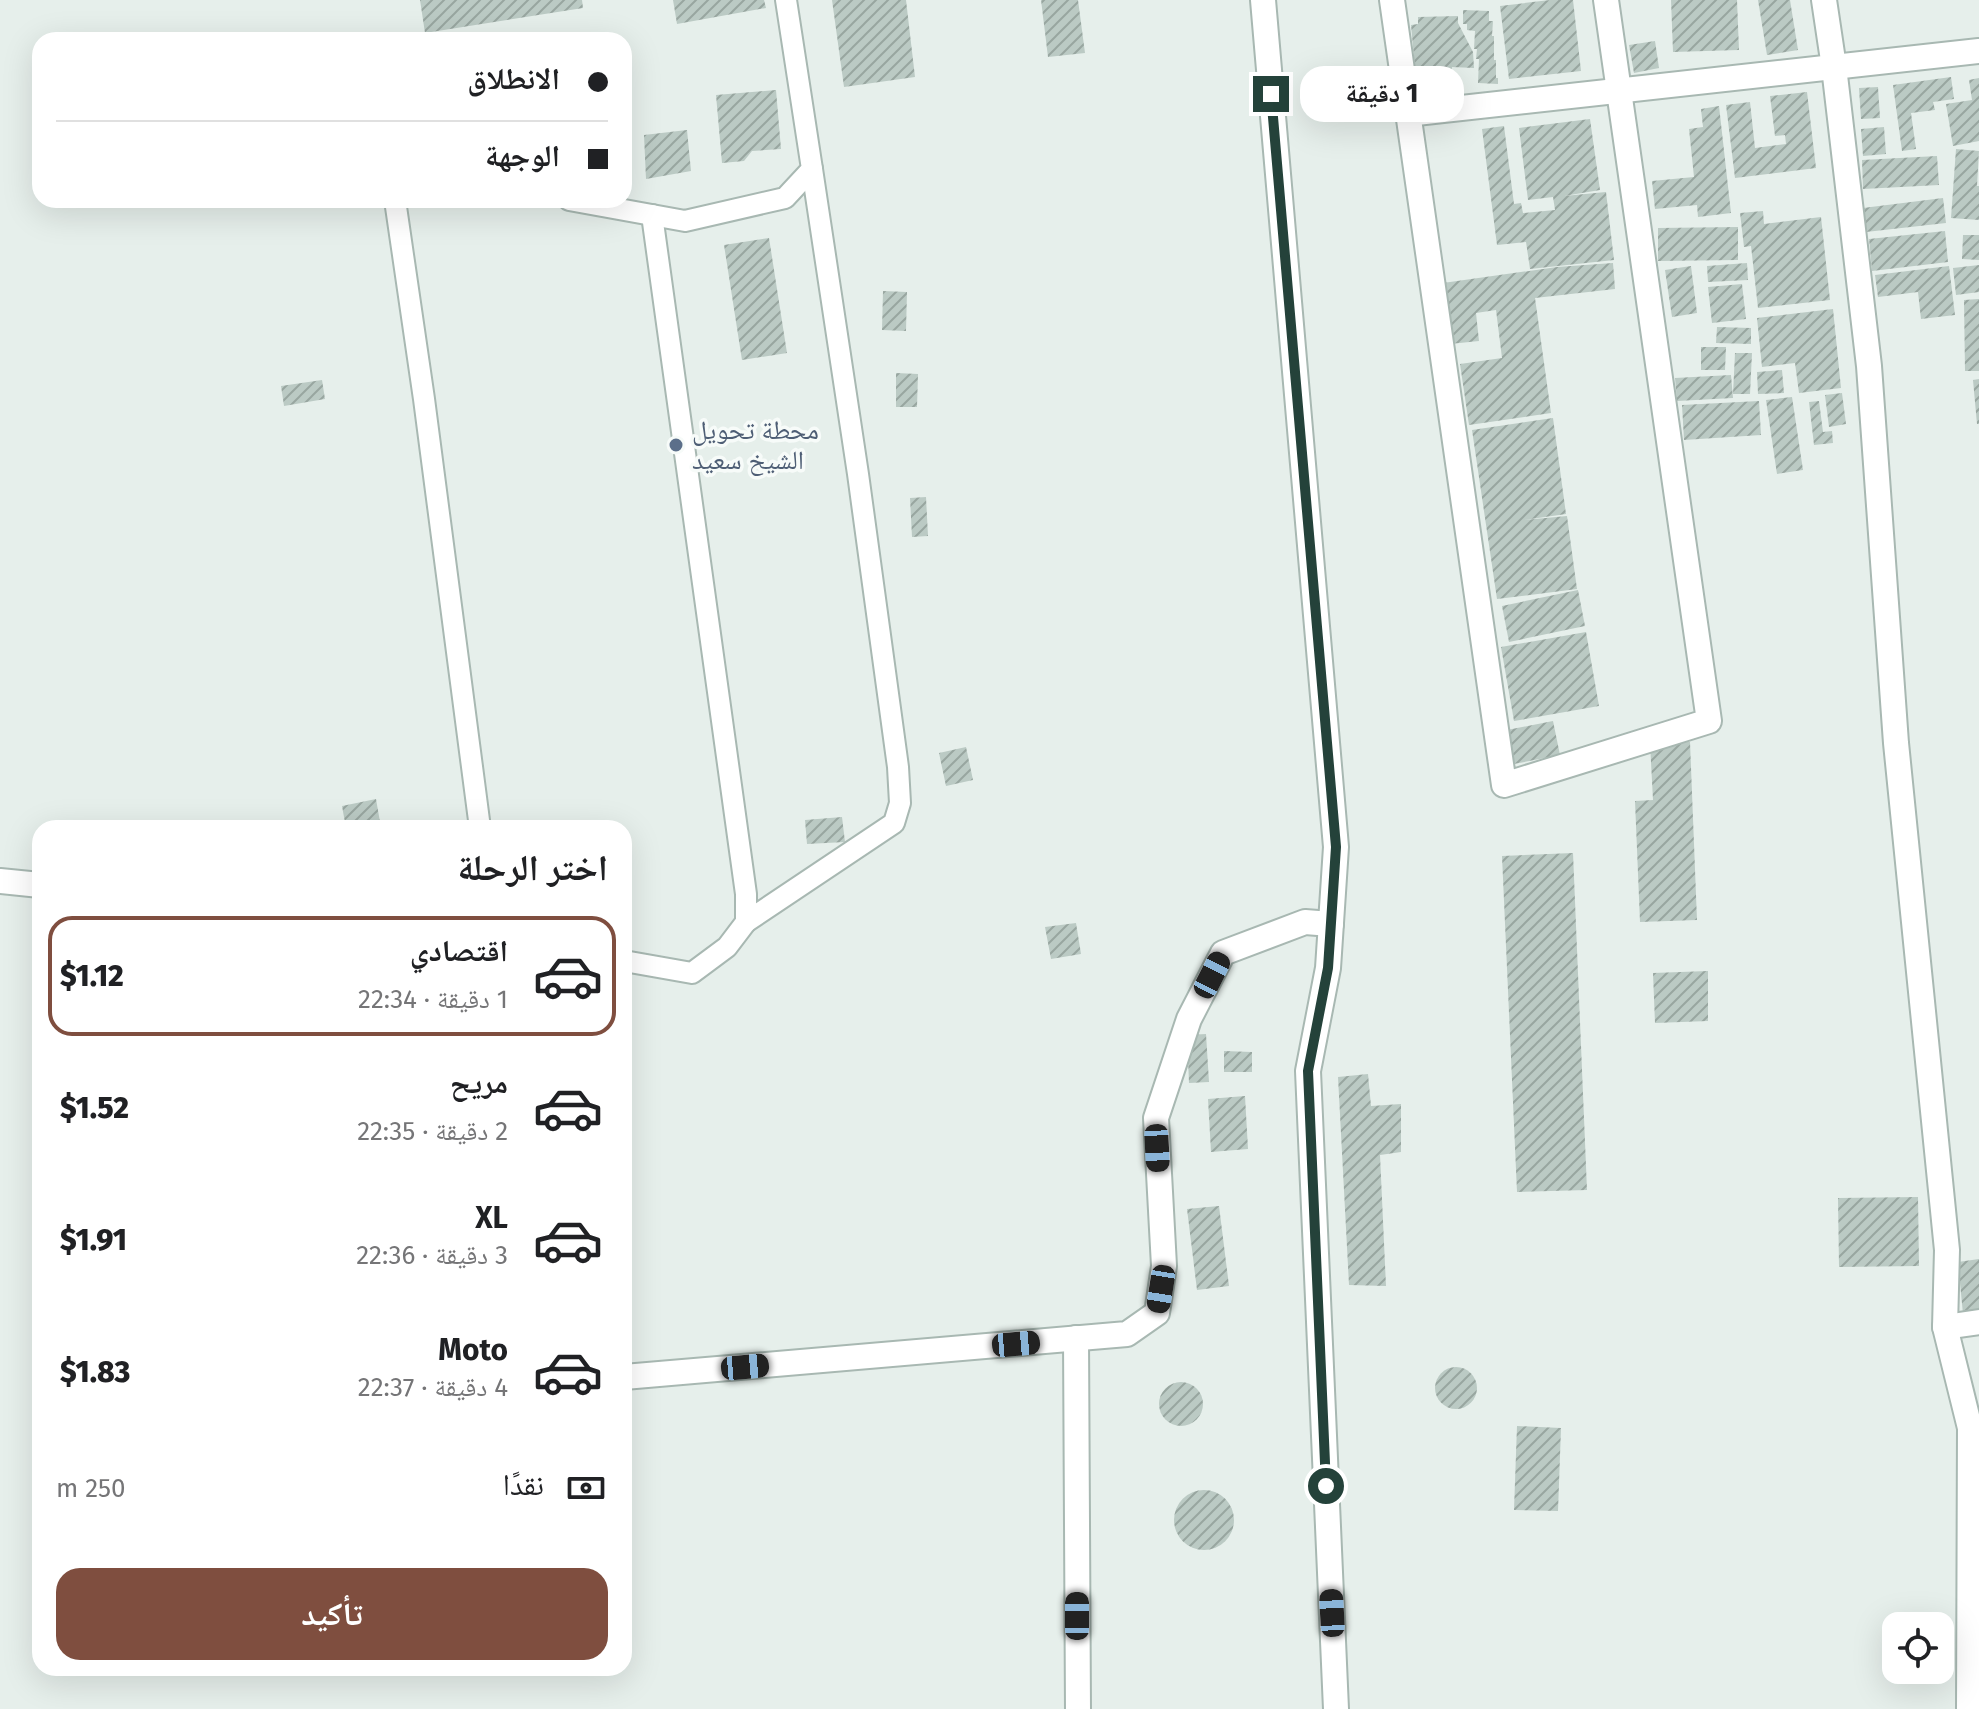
<!DOCTYPE html>
<html lang="ar">
<head>
<meta charset="utf-8">
<style>
	:root { --surface:#fff; --page:#f2f2f2; --text:#202124; --muted:#757577; --line:#e0e0e0; --accent:#7f4e3f }
	body { margin:0; font-family:"Fira Sans","Noto Naskh Arabic",sans-serif; background:var(--page); color:var(--text); direction:rtl; height:100vh; display:flex; flex-direction:column; font-size:30px; white-space:nowrap }
	* { box-sizing:border-box; margin:0 }
	p { font-size:26px; color:var(--muted) }
	.icon { flex:none; width:44px; height:44px; fill:none; stroke:currentColor; stroke-width:2; stroke-linecap:round; stroke-linejoin:round }
	.map { position:relative; flex:1; overflow:hidden; direction:ltr }
	.details { position:absolute; left:32px; top:820px; width:600px; height:856px; display:flex; flex-direction:column; background:var(--surface); border-radius:24px; box-shadow:0 8px 32px #0002; direction:rtl }
	.details>* { flex:none }
	.banner { position:absolute; left:32px; top:32px; width:600px; height:176px; border-radius:24px; box-shadow:0 8px 32px #0002; direction:rtl; display:grid; align-content:center; height:176px; padding:0 24px; background:var(--surface) }
	.tools { position:absolute; left:1882px; top:1612px; display:grid; gap:16px }
	.tools a { display:grid; place-items:center; width:72px; height:72px; border-radius:16px; background:var(--surface); box-shadow:0 8px 32px #0002; font-size:40px }
	.end { position:absolute; width:36px; height:36px; margin:-18px; border:10px solid #24423a; background:#fff; box-shadow:0 0 0 4px #fff }
	.from { border-radius:50% }
	.bubble { position:absolute; height:56px; border-radius:24px; background:var(--surface); box-shadow:0 8px 32px #0002; font-size:26px; font-weight:800; line-height:56px; text-align:center; direction:rtl }
	.car { position:absolute; width:24px; height:48px; margin:-24px -12px; border-radius:10px; box-shadow:0 0 6px 2px #0007; background:linear-gradient(#222 24%,#8ab4d8 0 40%,#222 0 76%,#8ab4d8 0 86%,#222 0) }
	.banner b { display:flex; align-items:center; gap:28px; height:76px; font-size:30px }
	.banner b+b { border-top:2px solid var(--line) }
	.banner i { width:20px; height:20px; background:var(--text) }
	ul { padding:0; list-style:none }
	li { display:flex; align-items:center; gap:24px; height:120px; margin:0 16px 12px; padding:0 8px; border:4px solid transparent; border-radius:24px }
	li div { flex:1 }
	li b { display:block; font-size:30px }
	li em { font-style:normal; font-weight:800 }
	li.current { border-color:var(--accent) }
	li>.icon { width:72px; height:72px; stroke-width:1.5 }
	h2 { padding:0 24px; font-size:36px; line-height:96px }
	.pay { display:flex; align-items:center; gap:20px; height:88px; padding:0 24px; font-size:30px }
	.pay p { margin-inline-start:auto }
	.cta { display:flex; gap:16px; margin-top:auto; padding:16px 24px }
	.cta a { flex:1; height:92px; border-radius:24px; background:var(--accent); color:#fff; font-size:32px; font-weight:800; line-height:92px; text-align:center }
	.map>svg:first-child { display:block }
</style>
</head>
<body>
<div class="map">
<svg width="1979" height="1709" viewBox="0 0 1979 1709">
	<defs>
		<pattern id="building-hatch" width="6" height="6" patternUnits="userSpaceOnUse" patternTransform="scale(2)"><rect width="6" height="6" fill="#bbcac4"/><path d="M-1 1l2-2M0 6l6-6M5 7l2-2" fill="none" stroke="#98a6a0"/></pattern>
	</defs>
	<rect width="100%" height="100%" fill="#e6efeb"/>
	<g fill="url(#building-hatch)">
		<polygon points="420,0 582,0 583,8 425,33"/>
		<polygon points="673,0 764,0 766,8 677,24"/>
		<polygon points="832,0 906,0 915,77 844,87"/>
		<polygon points="1041,0 1078,0 1085,53 1048,57"/>
		<polygon points="1550,0 1573,0 1581,71 1509,79 1500,6"/>
		<polygon points="1671,0 1737,0 1739,50 1673,52"/>
		<polygon points="1758,0 1790,0 1798,50 1767,55"/>
		<polygon points="1463,10 1489,11 1489,21 1493,21 1492,36 1494,36 1494,60 1496,60 1496,78 1498,78 1498,84 1478,83 1479,59 1476,59 1477,49 1474,49 1475,31 1467,30 1467,24 1463,24"/>
		<polygon points="1458,16 1458,23 1473,52 1474,68 1452,67 1451,80 1454,80 1454,99 1418,101 1411,25 1418,24 1418,17"/>
		<polygon points="1655,41 1659,68 1634,73 1629,45"/>
		<polygon points="1951,77 1954,99 1933,102 1935,110 1911,113 1916,149 1902,151 1893,85"/>
		<polygon points="1979,78 1979,141 1953,146 1946,104 1972,100 1969,80"/>
		<polygon points="1878,87 1880,118 1861,119 1859,88"/>
		<polygon points="776,90 781,149 752,151 744,161 722,163 716,95"/>
		<polygon points="1807,92 1816,168 1735,178 1726,105 1750,102 1755,148 1786,144 1785,135 1775,136 1770,96"/>
		<polygon points="1719,106 1731,213 1698,217 1697,205 1655,209 1652,181 1694,177 1689,129 1703,127 1701,109"/>
		<polygon points="1590,119 1600,190 1564,196 1606,192 1614,260 1530,269 1526,242 1497,245 1482,129 1504,126 1514,204 1521,203 1523,213 1555,210 1553,197 1528,200 1519,128"/>
		<polygon points="1884,127 1886,154 1863,156 1861,129"/>
		<polygon points="687,130 691,171 646,179 644,135"/>
		<polygon points="1956,149 1979,151 1977,186 1979,186 1979,220 1951,218"/>
		<polygon points="1937,156 1939,185 1863,189 1862,160"/>
		<polygon points="1943,198 1946,223 1866,232 1863,208"/>
		<polygon points="1763,211 1764,224 1821,217 1830,300 1758,308 1751,246 1744,247 1740,213"/>
		<polygon points="1738,227 1738,260 1658,261 1658,228"/>
		<polygon points="1945,231 1948,262 1872,271 1869,239"/>
		<polygon points="1963,235 1979,235 1979,260 1962,259"/>
		<polygon points="769,238 787,353 742,360 724,245"/>
		<polygon points="1613,263 1615,289 1535,298 1551,413 1469,425 1460,364 1502,358 1496,310 1476,313 1479,341 1450,344 1443,283 1557,267"/>
		<polygon points="1747,263 1748,280 1708,282 1707,266"/>
		<polygon points="1979,265 1979,292 1956,295 1953,268"/>
		<polygon points="1691,266 1697,313 1672,317 1665,270"/>
		<polygon points="1949,266 1955,315 1921,319 1918,292 1878,297 1875,275"/>
		<polygon points="1742,284 1746,319 1712,323 1708,287"/>
		<polygon points="883,291 907,292 906,331 882,330"/>
		<polygon points="1979,299 1979,371 1965,371 1964,300"/>
		<polygon points="1833,309 1841,388 1799,393 1795,363 1762,367 1757,318"/>
		<polygon points="1717,327 1751,328 1751,344 1716,343"/>
		<polygon points="1701,347 1726,347 1725,370 1701,370"/>
		<polygon points="1735,353 1752,353 1750,394 1733,394"/>
		<polygon points="1782,370 1784,393 1758,394 1757,372"/>
		<polygon points="896,373 918,374 917,407 896,407"/>
		<polygon points="1731,375 1733,398 1677,401 1675,378"/>
		<polygon points="1979,379 1979,424 1977,424 1973,380"/>
		<polygon points="322,380 325,399 284,406 281,386"/>
		<polygon points="1842,393 1846,424 1829,427 1825,395"/>
		<polygon points="1792,397 1803,470 1777,474 1766,400"/>
		<polygon points="1759,401 1761,435 1684,440 1682,405"/>
		<polygon points="1819,401 1823,432 1832,431 1833,443 1814,445 1809,402"/>
		<polygon points="1553,418 1566,514 1524,520 1567,516 1577,589 1497,599 1472,430"/>
		<polygon points="926,497 928,536 912,537 910,498"/>
		<polygon points="1578,590 1585,626 1509,642 1502,606"/>
		<polygon points="1586,632 1599,706 1514,721 1501,647"/>
		<polygon points="1553,721 1560,755 1514,764 1507,730"/>
		<polygon points="1690,742 1697,920 1640,922 1635,801 1653,800 1650,743"/>
		<polygon points="966,747 973,780 946,786 939,753"/>
		<polygon points="376,799 380,822 346,828 342,806"/>
		<polygon points="842,817 845,842 807,844 805,820"/>
		<polygon points="1573,853 1587,1190 1517,1192 1502,856"/>
		<polygon points="1076,923 1081,954 1051,959 1045,927"/>
		<polygon points="1708,971 1708,1021 1655,1023 1653,973"/>
		<polygon points="1206,1034 1209,1082 1189,1083 1187,1035"/>
		<polygon points="1224,1051 1252,1052 1252,1072 1224,1072"/>
		<polygon points="1368,1074 1371,1106 1401,1104 1401,1152 1380,1155 1386,1286 1349,1285 1338,1077"/>
		<polygon points="1245,1096 1248,1149 1211,1152 1208,1099"/>
		<polygon points="1918,1197 1919,1266 1839,1267 1838,1198"/>
		<polygon points="1219,1206 1229,1286 1197,1290 1187,1209"/>
		<polygon points="1979,1259 1979,1312 1963,1314 1958,1262"/>
		<circle cx="1456" cy="1388" r="21"/>
		<circle cx="1181" cy="1404" r="22"/>
		<polygon points="1517,1426 1561,1428 1558,1511 1514,1510"/>
		<circle cx="1204" cy="1520" r="30"/>
	</g>
	<g fill="none" stroke-linecap="round" stroke-linejoin="round">
		<g stroke="#a8b8b2" stroke-width="24">
			<g id="lane">
				<polyline points="395,200 424,399 480,828"/>
				<polyline points="569,200 685,221 785,198 812,169 786,0"/>
				<polyline points="746,922 894,823 900,803 898,767 858,474 812,169"/>
				<polyline points="624,961 692,973 727,947 746,922 746,894 652,215"/>
			</g>
		</g>
		<g stroke="#a8b8b2" stroke-width="28">
			<g id="street">
				<polyline points="1263,0 1336,847 1328,968 1308,1071 1336,1709"/>
				<polyline points="1392,0 1504,785 1709,721 1606,0"/>
				<polyline points="1824,0 1834,67 1869,366 1896,743 1947,1250 1945,1327 1970,1428 1969,1709"/>
				<polyline points="1407,114 1979,51"/>
				<polyline points="0,881 40,885"/>
				<polyline points="1945,1327 1979,1322"/>
				<polyline points="1076,1338 1078,1709"/>
				<polyline points="624,1377 1127,1334 1157,1313 1164,1266 1156,1118 1189,1019 1223,953 1305,922 1331,924"/>
			</g>
		</g>
		<use href="#lane" stroke="#fff" stroke-width="20"/>
		<use href="#street" stroke="#fff" stroke-width="24"/>
	</g>
	<g fill="none" stroke-linecap="round" stroke-linejoin="round">
		<polyline stroke="#24423a" stroke-width="10" points="1271,94 1336,847 1328,968 1308,1071 1326,1486"/>
	</g>
	<circle fill="#5c6f8a" stroke="#f7fbf9" stroke-width="3" cx="676" cy="445" r="8"/>
	<g text-anchor="middle" dominant-baseline="central" stroke-width="7" stroke-linejoin="round" paint-order="stroke">
		<g font-size="26" fill="#4e5e75" stroke="#f7fbf9" text-anchor="start">
			<text x="692" y="430">محطة تحويل<tspan x="692" dy="30">الشيخ سعيد</tspan></text>
		</g>
	</g>
</svg>
<div class="tools">
<a><svg class="icon" aria-label="locate" viewBox="0 0 24 24"><circle cx="12" cy="12" r="6"/><path d="M12 2v4M12 18v4M2 12h4M18 12h4"/></svg></a>
</div>
<i class="end from" style="left:1326px;top:1486px"></i>
<i class="end" style="left:1271px;top:94px"></i>
<div class="bubble" style="left:1300px;top:66px;width:164px">1 دقيقة</div>
<i class="car" style="left:1212px;top:975px;rotate:27deg"></i>
<i class="car" style="left:1157px;top:1148px;rotate:177deg"></i>
<i class="car" style="left:1161px;top:1289px;rotate:189deg"></i>
<i class="car" style="left:1016px;top:1344px;rotate:85deg"></i>
<i class="car" style="left:745px;top:1367px;rotate:85deg"></i>
<i class="car" style="left:1332px;top:1613px;rotate:357deg"></i>
<i class="car" style="left:1077px;top:1616px;rotate:0deg"></i>
<div class="banner">
<b><i class="from"></i>الانطلاق</b>
<b><i></i>الوجهة</b>
</div>
<section class="details">
<h2>اختر الرحلة</h2>
<ul>
<li class="current"><svg class="icon" aria-label="car" viewBox="0 0 24 24"><path d="M5 17H2v-5l4-1 3-4h7l3 4 3 1v5h-3M9 17h6M6 11h13"/><circle cx="7" cy="17" r="2"/><circle cx="17" cy="17" r="2"/></svg><div><b>اقتصادي</b><p>1 دقيقة · 22:34</p></div><em>$1.12</em></li>
<li><svg class="icon" aria-label="car" viewBox="0 0 24 24"><path d="M5 17H2v-5l4-1 3-4h7l3 4 3 1v5h-3M9 17h6M6 11h13"/><circle cx="7" cy="17" r="2"/><circle cx="17" cy="17" r="2"/></svg><div><b>مريح</b><p>2 دقيقة · 22:35</p></div><em>$1.52</em></li>
<li><svg class="icon" aria-label="car" viewBox="0 0 24 24"><path d="M5 17H2v-5l4-1 3-4h7l3 4 3 1v5h-3M9 17h6M6 11h13"/><circle cx="7" cy="17" r="2"/><circle cx="17" cy="17" r="2"/></svg><div><b>XL</b><p>3 دقيقة · 22:36</p></div><em>$1.91</em></li>
<li><svg class="icon" aria-label="car" viewBox="0 0 24 24"><path d="M5 17H2v-5l4-1 3-4h7l3 4 3 1v5h-3M9 17h6M6 11h13"/><circle cx="7" cy="17" r="2"/><circle cx="17" cy="17" r="2"/></svg><div><b>Moto</b><p>4 دقيقة · 22:37</p></div><em>$1.83</em></li>
</ul>
<div class="pay"><svg class="icon" aria-label="cash" viewBox="0 0 24 24"><path d="M3 7h18v10H3z"/><circle cx="12" cy="12" r="2"/></svg>نقدًا<p>250 m</p></div>
<div class="cta"><a>تأكيد</a></div>
</section>
</div>
</body>
</html>
